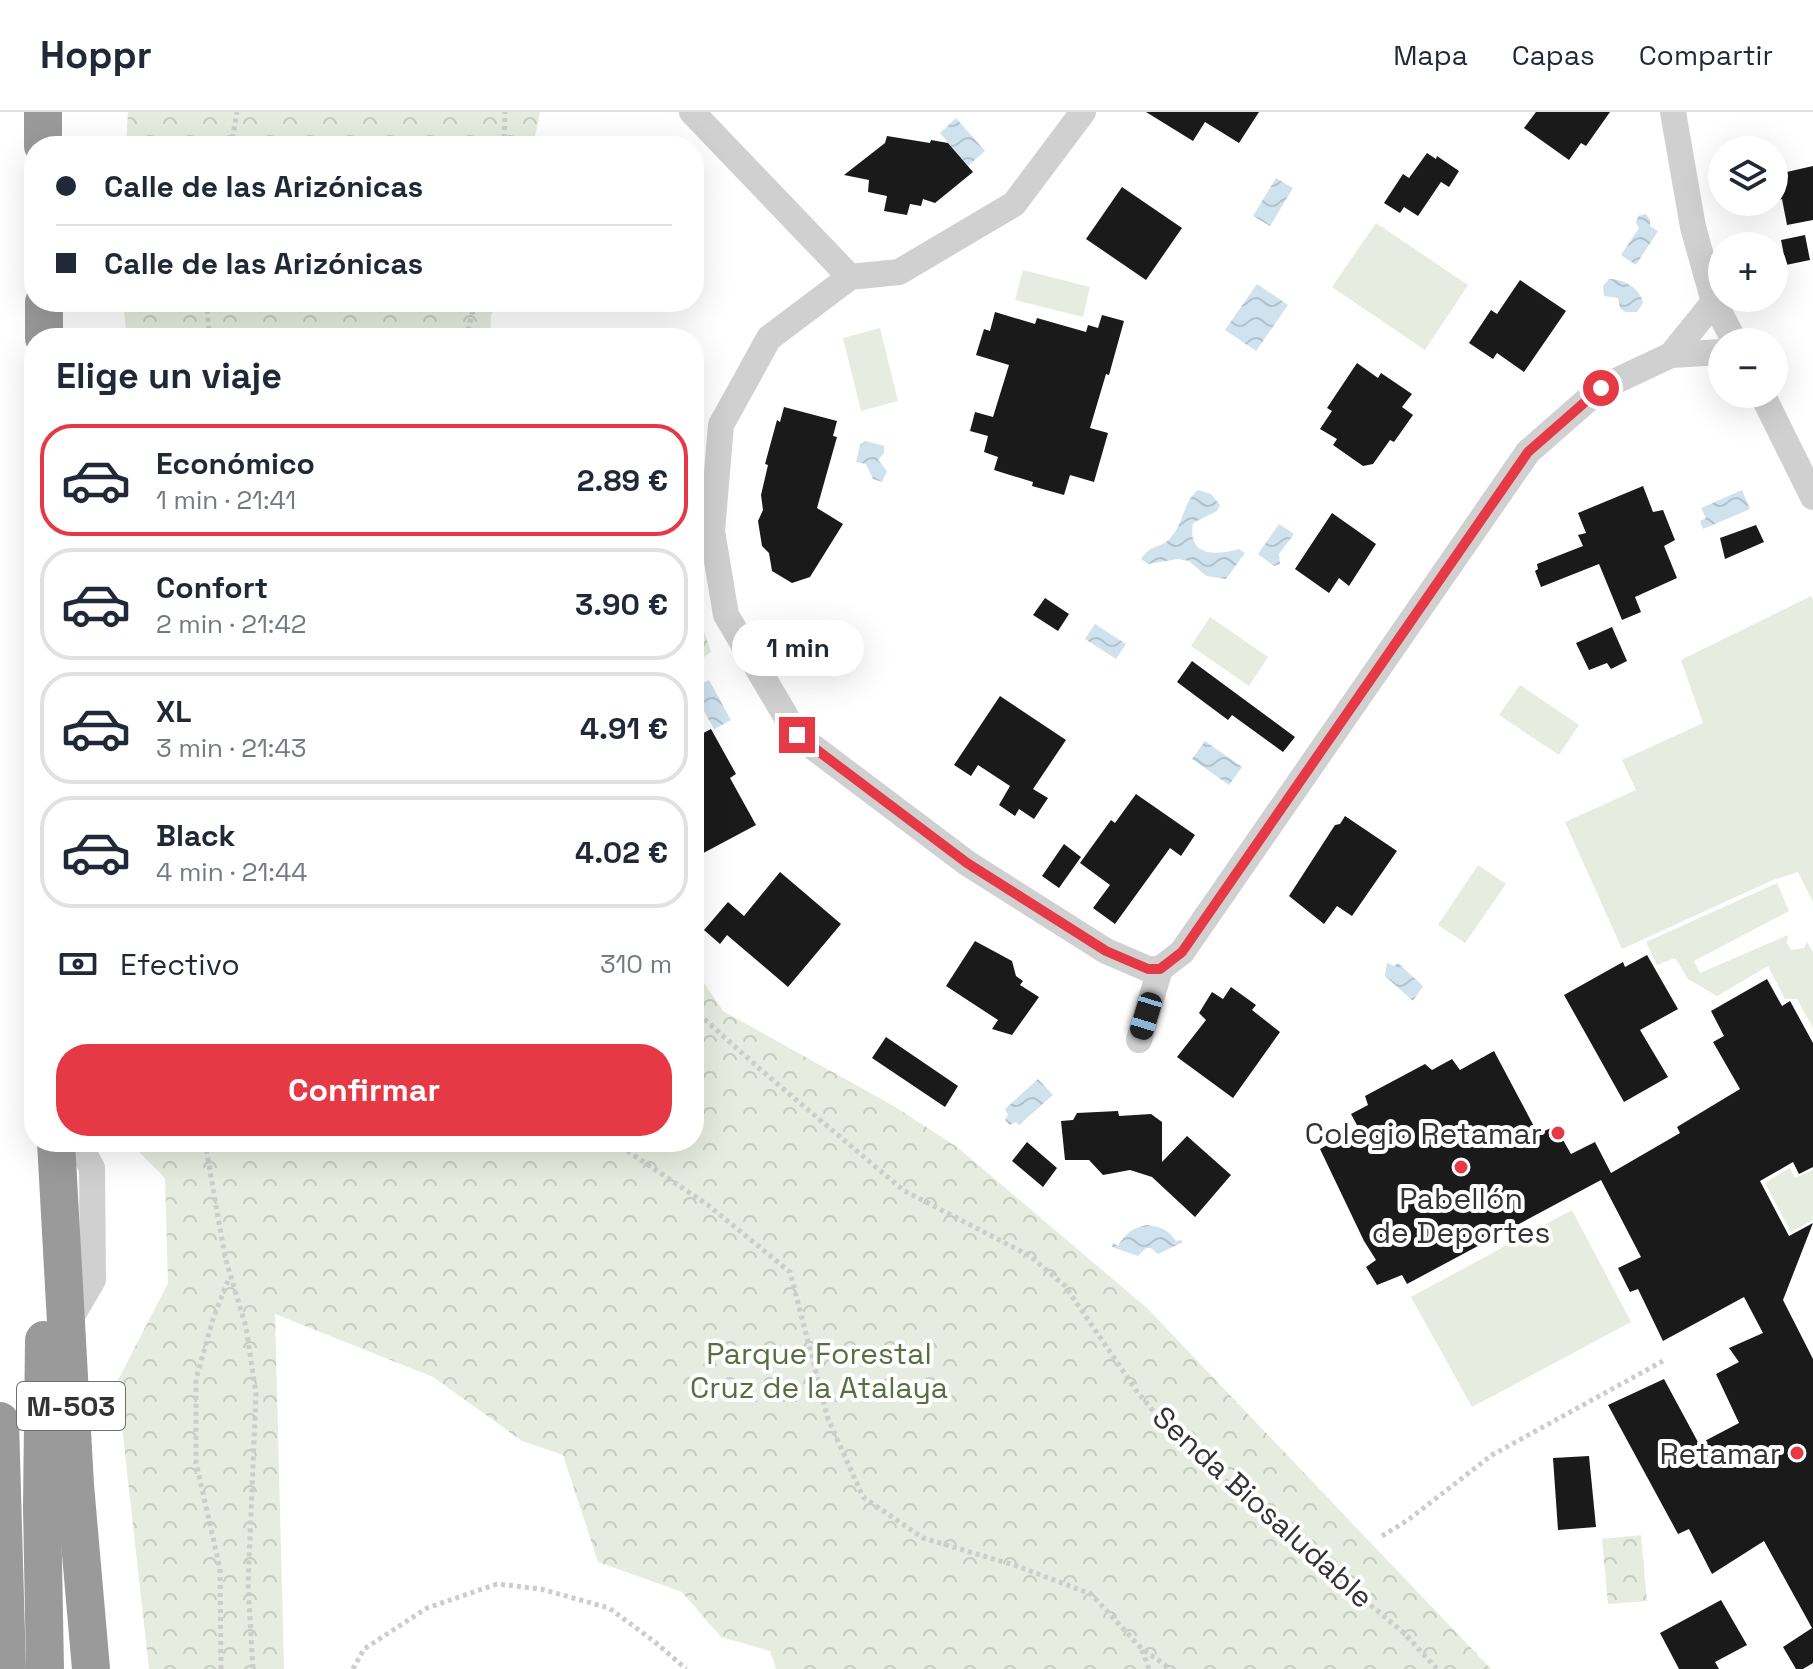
<!DOCTYPE html>
<html lang="es">
<head>
<meta charset="utf-8">
<style>
	:root { --surface:#fff; --page:#f6f6f7; --text:#1f2937; --muted:#747a83; --line:#e0e1e3; --accent:#e63946 }
	body { margin:0; font-family:"Space Grotesk",sans-serif; background:var(--page); color:var(--text); height:100vh; display:flex; flex-direction:column; font-size:30px; white-space:nowrap }
	* { box-sizing:border-box; margin:0 }
	p { font-size:26px; color:var(--muted) }
	.icon { flex:none; width:44px; height:44px; fill:none; stroke:currentColor; stroke-width:2; stroke-linecap:round; stroke-linejoin:round }
	.map { position:relative; flex:1; overflow:hidden }
	.drawer { position:absolute; left:24px; top:216px; width:680px; height:824px; display:flex; flex-direction:column; background:var(--surface); border-radius:32px; box-shadow:0 8px 32px #0002 }
	.drawer>* { flex:none }
	.banner { position:absolute; left:24px; top:24px; width:680px; height:176px; border-radius:32px; box-shadow:0 8px 32px #0002; display:grid; align-content:center; height:176px; padding:0 32px; background:var(--surface) }
	.fabs { position:absolute; left:1708px; top:24px; display:grid; gap:16px }
	.fabs a { display:grid; place-items:center; width:80px; height:80px; border-radius:50%; background:var(--surface); box-shadow:0 8px 32px #0002; font-size:40px }
	.end { position:absolute; width:36px; height:36px; margin:-18px; border:10px solid #e63946; background:#fff; box-shadow:0 0 0 4px #fff }
	.from { border-radius:50% }
	.bubble { position:absolute; height:56px; border-radius:28px; background:var(--surface); box-shadow:0 8px 32px #0002; font-size:26px; font-weight:600; line-height:56px; text-align:center }
	.car { position:absolute; width:24px; height:48px; margin:-24px -12px; border-radius:10px; box-shadow:0 0 6px 2px #0007; background:linear-gradient(#222 24%,#8ab4d8 0 40%,#222 0 76%,#8ab4d8 0 86%,#222 0) }
	.banner b { display:flex; align-items:center; gap:28px; height:76px; font-size:30px }
	.banner b+b { border-top:2px solid var(--line) }
	.banner i { width:20px; height:20px; background:var(--text) }
	ul { padding:0; list-style:none }
	li { display:flex; align-items:center; gap:24px; height:112px; margin:0 16px 12px; padding:0 16px; border:4px solid var(--line); border-radius:32px }
	li div { flex:1 }
	li b { display:block; font-size:30px }
	li em { font-style:normal; font-weight:600 }
	li.selected { border-color:var(--accent) }
	li>.icon { width:72px; height:72px; stroke-width:1.5 }
	h2 { padding:0 32px; font-size:36px; line-height:96px }
	.pay { display:flex; align-items:center; gap:20px; height:88px; padding:0 32px; font-size:30px }
	.pay p { margin-inline-start:auto }
	.action { display:flex; gap:16px; margin-top:auto; padding:16px 32px }
	.action a { flex:1; height:92px; border-radius:32px; background:var(--accent); color:#fff; font-size:32px; font-weight:600; line-height:92px; text-align:center }
	header { display:flex; align-items:center; gap:48px; box-sizing:border-box; height:112px; padding:0 40px; background:var(--surface); border-bottom:2px solid var(--line) }
	header strong { font-size:38px }
	nav { display:flex; gap:44px; margin-inline-start:auto; font-size:28px }
	.map>svg:first-child { display:block }
</style>
</head>
<body>
<header>
<strong>Hoppr</strong>
<nav><a>Mapa</a><a>Capas</a><a>Compartir</a></nav>
</header>
<div class="map">
<svg width="1813" height="1557" viewBox="0 0 1813 1557">
	<defs>
		<pattern id="park-crowns" width="20" height="18" patternUnits="userSpaceOnUse" patternTransform="scale(2)"><rect width="20" height="18" fill="#e6ecdf"/><path d="M2 6a3 3 0 1 1 6 0M12 15a3 3 0 1 1 6 0" fill="none" stroke="#c6cbc0"/></pattern>
		<pattern id="water-waves" width="16" height="10" patternUnits="userSpaceOnUse" patternTransform="scale(2)"><rect width="16" height="10" fill="#cfe2ee"/><path d="M0 5q4-4 8 0t8 0" fill="none" stroke="#b2c2cd"/></pattern>
	</defs>
	<rect width="100%" height="100%" fill="#fff"/>
	<g fill="url(#park-crowns)">
		<polygon points="128,0 540,0 533,34 126,34"/>
		<polygon points="123,190 495,190 491,204 490,226 127,226"/>
		<polygon points="694,489 711,540 694,552"/>
		<polygon points="694,856 723,899 892,993 957,1035 1147,1196 1491,1557 776,1557 770,1539 721,1525 682,1480 598,1450 563,1343 522,1329 433,1265 275,1202 284,1557 149,1557 117,1270 168,1171 165,1066 129,1030 694,1030"/>
		<polygon points="1641,1423 1647,1489 1608,1492 1602,1427"/>
	</g>
	<g fill="#e6ecdf">
		<polygon points="1376,111 1468,173 1425,238 1332,175"/>
		<polygon points="1023,158 1090,175 1083,205 1015,188"/>
		<polygon points="880,216 898,289 861,299 843,226"/>
		<polygon points="1811,484 1813,489 1813,790 1798,760 1773,768 1622,837 1565,710 1636,678 1622,648 1703,611 1681,548"/>
		<polygon points="1210,505 1268,545 1249,574 1191,534"/>
		<polygon points="1520,573 1579,613 1559,643 1499,603"/>
		<polygon points="1478,753 1506,772 1465,831 1438,813"/>
		<polygon points="1777,771 1789,799 1694,849 1700,861 1788,823 1787,831 1791,838 1804,836 1807,830 1813,840 1813,916 1797,887 1785,887 1768,854 1717,884 1688,867 1675,846 1657,853 1646,830"/>
		<polygon points="1790,1056 1795,1066 1813,1058 1813,1108 1791,1120 1765,1071"/>
		<polygon points="1572,1098 1631,1210 1472,1295 1411,1185"/>
	</g>
	<g fill="url(#water-waves)">
		<polygon points="956,6 985,39 968,54 940,21"/>
		<polygon points="1276,66 1293,76 1270,114 1253,104"/>
		<polygon points="1646,102 1650,108 1650,114 1658,119 1636,153 1621,143 1639,116 1636,111 1638,104"/>
		<path d="M1609 167C1624 167 1640 176 1643 191L1637 200H1625L1620 196 1618 186 1604 184 1603 174Z"/>
		<polygon points="1257,172 1288,193 1256,239 1225,218"/>
		<polygon points="866,329 884,334 884,341 878,348 887,359 882,370 873,367 866,352 856,350 860,333"/>
		<path d="M1198 378 1211 382 1220 393 1217 399 1193 411C1187 444 1215 444 1239 437L1245 441 1226 467 1206 464 1189 449 1178 447 1148 452 1141 447C1151 431 1163 437 1172 424 1184 410 1183 390 1198 378Z"/>
		<polygon points="1742,378 1750,397 1703,417 1700,409 1706,406 1701,396"/>
		<polygon points="1279,412 1294,422 1279,442 1280,452 1274,454 1258,442"/>
		<polygon points="1095,512 1126,532 1116,547 1085,527"/>
		<polygon points="709,568 731,608 714,617 694,581 694,576"/>
		<polygon points="1205,629 1242,655 1229,673 1192,647"/>
		<polygon points="1387,851 1394,854 1398,851 1423,874 1413,889 1385,864"/>
		<polygon points="1038,967 1053,983 1019,1013 1016,1010 1010,1013 1005,1008 1008,1003 1005,997"/>
		<path d="M1147 1113C1159 1114 1169 1118 1176 1129L1181 1128 1183 1130 1158 1142 1151 1136H1146L1138 1144 1112 1135 1113 1131 1118 1134C1126 1121 1132 1116 1147 1113Z"/>
	</g>
	<g fill="#1a1a1a">
		<polygon points="1146,0 1259,0 1239,31 1205,10 1193,29"/>
		<polygon points="1536,0 1610,0 1586,34 1581,31 1569,48 1524,16"/>
		<polygon points="887,24 930,31 931,28 948,31 973,60 935,91 923,87 921,94 910,92 907,103 884,99 887,84 868,80 869,68 844,63 885,31"/>
		<polygon points="1427,41 1436,47 1437,44 1459,59 1449,75 1441,70 1418,104 1404,95 1400,101 1384,91 1403,62 1409,66"/>
		<polygon points="1813,54 1813,108 1787,113 1782,87 1774,89 1774,63"/>
		<polygon points="1122,75 1182,116 1146,168 1086,127"/>
		<polygon points="1805,123 1810,148 1786,153 1781,128"/>
		<polygon points="1520,168 1566,199 1524,260 1497,241 1493,247 1469,231 1491,198 1497,202"/>
		<polygon points="995,200 1035,212 1037,206 1086,220 1088,213 1098,216 1102,203 1124,209 1109,263 1106,262 1090,316 1108,321 1094,370 1070,363 1064,383 1032,374 1033,370 994,358 998,345 984,340 988,324 970,319 975,300 993,305 1009,253 976,243 984,217 990,219"/>
		<polygon points="1357,251 1378,266 1381,261 1412,282 1402,295 1413,303 1394,330 1390,328 1373,352 1363,354 1333,333 1337,327 1320,317 1332,299 1327,296"/>
		<polygon points="784,295 837,309 833,324 837,325 817,396 843,412 810,465 792,471 772,459 769,441 762,434 758,409 763,398 761,383 768,353 765,352 777,308 780,310"/>
		<polygon points="1643,374 1653,400 1663,398 1675,428 1664,434 1677,466 1635,485 1641,500 1622,508 1599,452 1541,475 1535,459 1538,457 1537,452 1583,434 1578,423 1586,421 1578,401"/>
		<polygon points="1332,401 1376,432 1349,474 1339,466 1329,481 1295,457"/>
		<polygon points="1756,413 1764,430 1725,447 1720,426"/>
		<polygon points="1045,486 1069,502 1058,519 1033,503"/>
		<polygon points="1612,515 1627,549 1611,557 1607,551 1589,558 1576,531"/>
		<polygon points="1192,549 1295,625 1283,640 1232,603 1228,608 1177,570"/>
		<polygon points="1000,584 1066,628 1033,677 1048,686 1034,707 1019,697 1015,704 999,693 1010,674 978,653 971,664 954,653"/>
		<polygon points="711,617 736,662 730,666 756,713 694,746 694,626"/>
		<polygon points="1136,682 1195,723 1181,744 1170,736 1115,812 1093,796 1110,773 1080,751 1111,708 1115,711"/>
		<polygon points="1345,704 1397,739 1352,804 1337,794 1324,812 1289,784 1335,713 1340,712"/>
		<polygon points="1064,732 1081,745 1059,776 1042,764"/>
		<polygon points="780,760 841,812 788,875 727,823 720,832 704,818 728,790 744,804"/>
		<polygon points="975,829 1012,849 1016,864 1023,869 1020,873 1039,885 1012,923 992,917 998,908 946,874"/>
		<polygon points="1647,843 1678,897 1640,918 1668,965 1624,990 1564,883 1623,850 1625,855"/>
		<polygon points="1767,867 1782,894 1790,889 1813,931 1813,1055 1799,1062 1793,1050 1760,1069 1789,1124 1813,1111 1783,1188 1813,1247 1813,1551 1803,1557 1796,1557 1783,1535 1812,1516 1764,1429 1712,1462 1689,1417 1678,1422 1608,1293 1664,1267 1699,1332 1739,1311 1716,1262 1739,1250 1729,1236 1763,1221 1744,1185 1663,1229 1638,1177 1630,1180 1618,1156 1641,1145 1601,1068 1407,1172 1402,1163 1377,1173 1366,1155 1376,1148 1364,1129 1320,1037 1358,1015 1351,1002 1368,993 1365,984 1425,952 1432,958 1452,947 1460,958 1494,939 1538,1022 1555,1014 1571,1042 1595,1030 1611,1061 1680,1021 1677,1015 1740,977 1713,930 1724,924 1711,899"/>
		<polygon points="1231,875 1256,893 1252,898 1280,920 1233,986 1177,945 1206,908 1199,901 1212,880 1223,887"/>
		<polygon points="886,925 958,974 945,995 872,946"/>
		<polygon points="1118,999 1119,1004 1151,1002 1162,1010 1162,1050 1187,1024 1231,1063 1195,1105 1152,1065 1130,1058 1103,1063 1089,1048 1065,1048 1061,1009 1073,1008 1077,1001"/>
		<polygon points="1027,1030 1057,1056 1043,1075 1012,1049"/>
		<polygon points="1589,1344 1596,1415 1558,1418 1553,1346"/>
		<polygon points="1721,1488 1747,1533 1715,1550 1719,1557 1679,1557 1660,1521"/>
	</g>
	<g fill="none" stroke-linecap="round" stroke-linejoin="round">
		<g stroke="#cdcdcd" stroke-width="5" stroke-dasharray="4 4" stroke-linecap="butt">
			<polyline points="231,34 237,0"/>
			<polyline points="504,34 505,0"/>
			<polyline points="207,190 209,226"/>
			<polyline points="466,226 475,190"/>
			<polyline points="694,895 702,905 761,958 903,1078 1030,1144 1065,1174 1138,1281 1168,1316 1270,1409 1404,1521 1437,1557"/>
			<polyline points="205,1030 225,1145 246,1215 256,1282 248,1472 253,1557"/>
			<polyline points="614,1030 708,1093 790,1160 828,1307 863,1385 923,1426 1017,1454 1091,1482 1142,1537 1171,1557"/>
			<polyline points="1382,1424 1408,1408 1492,1343 1663,1249"/>
			<polyline points="1142,1538 1149,1557"/>
			<polyline points="221,1557 220,1457 196,1350 196,1267 213,1207 229,1166"/>
			<polyline points="353,1557 364,1537 427,1496 497,1472 541,1477 609,1496 655,1530 686,1557"/>
		</g>
		<g stroke="#d0d0d0" stroke-width="26">
			<polyline points="692,0 850,165"/>
			<polyline points="1083,0 1014,92 899,160 850,165 769,226 721,313 712,419 726,503 797,623 967,751 1106,839 1148,857 1160,857 1182,840 1528,340 1601,276 1671,243 1722,240"/>
			<polyline points="1673,0 1693,115 1714,190 1735,230"/>
			<polyline points="1671,243 1714,190"/>
			<polyline points="1762,282 1813,385"/>
			<polyline points="1139,928 1160,857"/>
			<polyline points="66,1214 93,1168 92,1056 78,1030"/>
		</g>
		<g stroke="#9a9a9a" stroke-width="38">
			<polyline points="43,0 43,34"/>
			<polyline points="44,190 44,226"/>
			<polyline points="56,1030 75,1373 91,1557"/>
			<polyline points="44,1228 42,1395 45,1557"/>
			<polyline points="0,1309 7,1557"/>
		</g>
	</g>
	<g fill="none" stroke-linecap="round" stroke-linejoin="round">
		<polyline stroke="#e63946" stroke-width="10" points="797,623 967,751 1106,839 1148,857 1160,857 1182,840 1528,340 1601,276"/>
	</g>
	<g fill="#e63946" stroke="#fff" stroke-width="3">
		<circle cx="1558" cy="1021" r="8"/>
		<circle cx="1461" cy="1055" r="8"/>
		<circle cx="1797" cy="1341" r="8"/>
	</g>
	<g text-anchor="middle" dominant-baseline="central" stroke-width="8" stroke-linejoin="round" paint-order="stroke">
		<rect fill="#fff" stroke="#707070" stroke-width="2" x="17" y="1270" width="108" height="48" rx="6"/>
		<g font-size="28" font-weight="bold" fill="#333">
			<text x="71" y="1294">M-503</text>
		</g>
		<g font-size="30" fill="#333" stroke="#fff" text-anchor="end">
			<text x="1542" y="1021">Colegio Retamar</text>
			<text x="1461" y="1086" text-anchor="middle">Pabellón<tspan x="1461" dy="34">de Deportes</tspan></text>
			<text x="1781" y="1341">Retamar</text>
		</g>
		<g font-size="30" fill="#56703f" stroke="#fff">
			<text x="819" y="1241">Parque Forestal<tspan x="819" dy="34">Cruz de la Atalaya</tspan></text>
		</g>
		<g font-size="30" fill="#333" stroke="#fff">
			<text transform="translate(1263 1395) rotate(42)">Senda Biosaludable</text>
		</g>
	</g>
</svg>
<div class="fabs">
<a><svg class="icon" aria-label="layers" viewBox="0 0 24 24"><path d="M12 4l9 5-9 5-9-5zM3 14l9 5 9-5"/></svg></a>
<a>+</a>
<a>−</a>
</div>
<i class="end from" style="left:1601px;top:276px"></i>
<i class="end" style="left:797px;top:623px"></i>
<div class="bubble" style="left:732px;top:508px;width:132px">1 min</div>
<i class="car" style="left:1146px;top:904px;rotate:197deg"></i>
<div class="banner">
<b><i class="from"></i>Calle de las Arizónicas</b>
<b><i></i>Calle de las Arizónicas</b>
</div>
<section class="drawer">
<h2>Elige un viaje</h2>
<ul>
<li class="selected"><svg class="icon" aria-label="car" viewBox="0 0 24 24"><path d="M5 17H2v-5l4-1 3-4h7l3 4 3 1v5h-3M9 17h6M6 11h13"/><circle cx="7" cy="17" r="2"/><circle cx="17" cy="17" r="2"/></svg><div><b>Económico</b><p>1 min · 21:41</p></div><em>2.89 €</em></li>
<li><svg class="icon" aria-label="car" viewBox="0 0 24 24"><path d="M5 17H2v-5l4-1 3-4h7l3 4 3 1v5h-3M9 17h6M6 11h13"/><circle cx="7" cy="17" r="2"/><circle cx="17" cy="17" r="2"/></svg><div><b>Confort</b><p>2 min · 21:42</p></div><em>3.90 €</em></li>
<li><svg class="icon" aria-label="car" viewBox="0 0 24 24"><path d="M5 17H2v-5l4-1 3-4h7l3 4 3 1v5h-3M9 17h6M6 11h13"/><circle cx="7" cy="17" r="2"/><circle cx="17" cy="17" r="2"/></svg><div><b>XL</b><p>3 min · 21:43</p></div><em>4.91 €</em></li>
<li><svg class="icon" aria-label="car" viewBox="0 0 24 24"><path d="M5 17H2v-5l4-1 3-4h7l3 4 3 1v5h-3M9 17h6M6 11h13"/><circle cx="7" cy="17" r="2"/><circle cx="17" cy="17" r="2"/></svg><div><b>Black</b><p>4 min · 21:44</p></div><em>4.02 €</em></li>
</ul>
<div class="pay"><svg class="icon" aria-label="cash" viewBox="0 0 24 24"><path d="M3 7h18v10H3z"/><circle cx="12" cy="12" r="2"/></svg>Efectivo<p>310 m</p></div>
<div class="action"><a>Confirmar</a></div>
</section>
</div>
</body>
</html>
